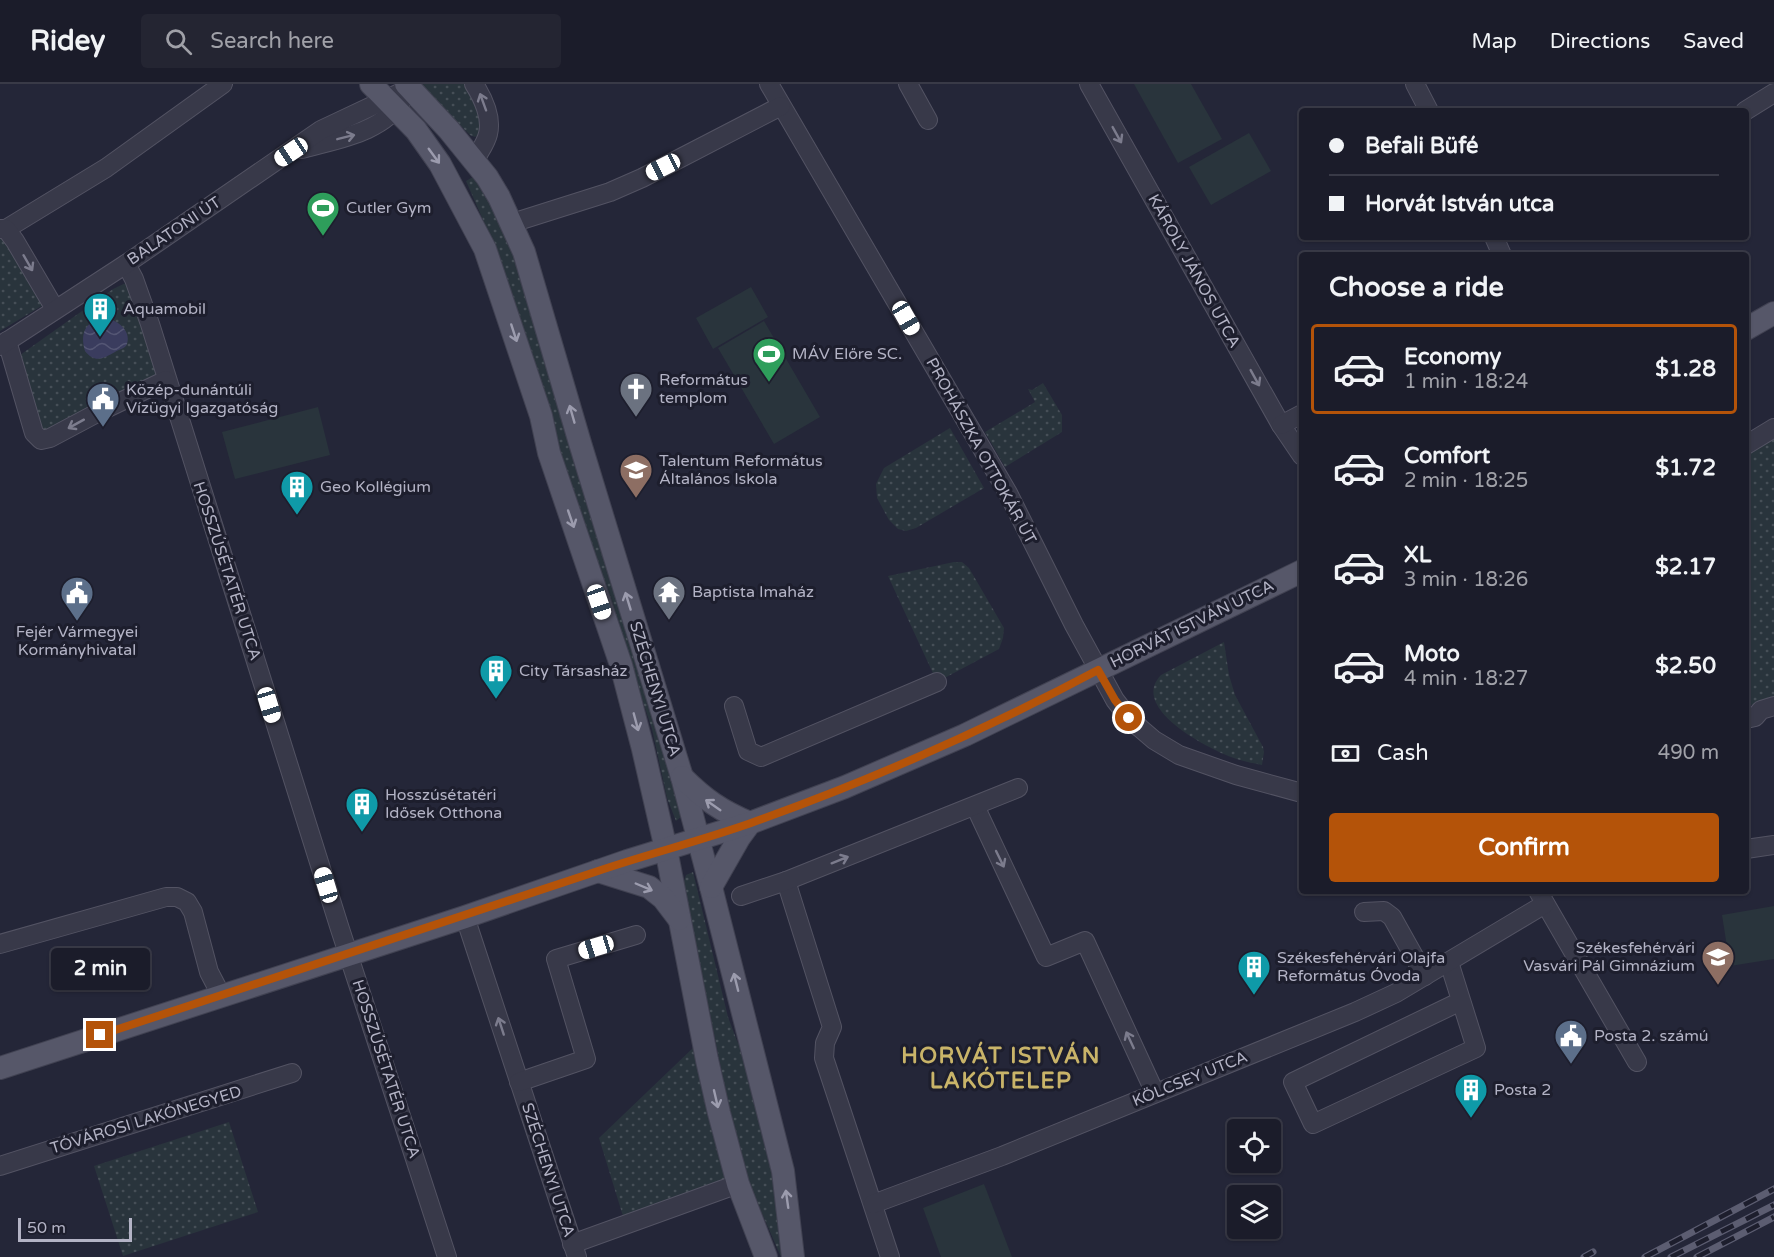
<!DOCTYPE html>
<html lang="en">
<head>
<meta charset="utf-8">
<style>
	:root { --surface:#1b1c2a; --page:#242532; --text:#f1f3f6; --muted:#a0a1a8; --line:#393a47; --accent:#b45309 }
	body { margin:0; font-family:"Varela Round",sans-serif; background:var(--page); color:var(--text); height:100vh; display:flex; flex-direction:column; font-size:22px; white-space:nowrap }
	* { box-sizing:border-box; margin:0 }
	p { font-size:20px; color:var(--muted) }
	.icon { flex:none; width:33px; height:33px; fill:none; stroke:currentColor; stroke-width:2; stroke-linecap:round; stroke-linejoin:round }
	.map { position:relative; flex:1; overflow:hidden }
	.side { position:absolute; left:1299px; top:168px; width:450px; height:642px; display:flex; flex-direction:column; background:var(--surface); border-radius:6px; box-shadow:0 2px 4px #0004,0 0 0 2px var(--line) }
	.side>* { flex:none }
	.hud { position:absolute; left:1299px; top:24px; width:450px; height:132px; border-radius:6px; box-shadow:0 2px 4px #0004,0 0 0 2px var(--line); display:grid; align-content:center; height:132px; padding:0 30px; background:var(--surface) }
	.fabs { position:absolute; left:1227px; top:1035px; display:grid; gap:12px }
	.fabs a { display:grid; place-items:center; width:54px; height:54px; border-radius:6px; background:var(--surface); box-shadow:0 2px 4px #0004,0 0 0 2px var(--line); font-size:30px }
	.scale { position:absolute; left:18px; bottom:15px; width:114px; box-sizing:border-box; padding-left:6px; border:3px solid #b3b3c5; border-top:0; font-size:16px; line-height:21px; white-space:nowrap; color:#b3b3c5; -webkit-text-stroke:4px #1d1e2d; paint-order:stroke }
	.end { position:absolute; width:27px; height:27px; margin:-14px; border:8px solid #b45309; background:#fff; box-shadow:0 0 0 3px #fff }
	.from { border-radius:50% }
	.bubble { position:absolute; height:42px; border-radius:6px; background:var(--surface); box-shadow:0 2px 4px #0004,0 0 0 2px var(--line); font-size:20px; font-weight:700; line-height:42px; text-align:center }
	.car { position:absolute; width:18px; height:36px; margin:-18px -9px; border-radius:8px; box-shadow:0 0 4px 2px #0007; background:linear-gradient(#fff 24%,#345 0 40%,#fff 0 76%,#345 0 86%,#fff 0) }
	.hud b { display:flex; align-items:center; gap:21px; height:57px; font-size:22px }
	.hud b+b { border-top:2px solid var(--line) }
	.hud i { width:15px; height:15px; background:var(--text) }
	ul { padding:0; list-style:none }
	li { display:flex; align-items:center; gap:18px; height:90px; margin:0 12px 9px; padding:0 18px; border:3px solid transparent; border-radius:6px }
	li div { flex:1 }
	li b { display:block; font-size:22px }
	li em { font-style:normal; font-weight:700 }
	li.active { border-color:var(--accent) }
	li>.icon { width:54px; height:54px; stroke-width:1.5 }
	h2 { padding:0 30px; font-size:27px; line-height:72px }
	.pay { display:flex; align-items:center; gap:15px; height:66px; padding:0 30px; font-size:22px }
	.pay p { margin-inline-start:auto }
	.button { display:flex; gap:12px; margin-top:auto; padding:12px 30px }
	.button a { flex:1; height:69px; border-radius:6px; background:var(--accent); color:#fff; font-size:24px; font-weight:700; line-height:69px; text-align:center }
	header { display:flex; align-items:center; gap:36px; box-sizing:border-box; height:84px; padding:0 30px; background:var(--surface); border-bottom:2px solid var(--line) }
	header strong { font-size:28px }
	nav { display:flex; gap:33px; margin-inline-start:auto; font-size:21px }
	.search { width:420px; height:54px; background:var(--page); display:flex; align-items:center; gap:15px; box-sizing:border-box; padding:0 21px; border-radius:6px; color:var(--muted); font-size:22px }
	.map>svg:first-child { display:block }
</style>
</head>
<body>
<header>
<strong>Ridey</strong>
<div class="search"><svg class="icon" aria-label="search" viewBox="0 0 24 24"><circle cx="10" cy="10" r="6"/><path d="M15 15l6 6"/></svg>Search here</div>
<nav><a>Map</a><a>Directions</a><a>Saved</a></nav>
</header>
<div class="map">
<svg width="1774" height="1173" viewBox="0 0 1774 1173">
	<defs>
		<pattern id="grass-dots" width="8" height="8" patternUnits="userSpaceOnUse" patternTransform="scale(1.5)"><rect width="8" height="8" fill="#29343c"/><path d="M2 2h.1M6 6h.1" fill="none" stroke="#464f57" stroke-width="1.8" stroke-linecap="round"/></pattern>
		<pattern id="water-waves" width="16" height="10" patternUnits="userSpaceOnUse" patternTransform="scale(1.5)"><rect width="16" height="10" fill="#3a3c5e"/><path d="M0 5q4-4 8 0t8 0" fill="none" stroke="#545674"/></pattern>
	</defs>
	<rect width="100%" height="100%" fill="#242638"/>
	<g fill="url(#grass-dots)">
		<path d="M419 0H464C475 17 485 29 480 50L475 53 470 51Z"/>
		<polygon points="473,93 495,127 511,162 682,732 676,737 667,714 652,645 528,276 498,170 466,97"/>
		<polygon points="0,151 45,220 0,247"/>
		<polygon points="134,195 166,296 41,356 13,276 113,205"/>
		<polygon points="1043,299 1062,331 1062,348 1005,383 985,348 1035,318 1028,305 1032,306"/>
		<polygon points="950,344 984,404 916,444 906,447 898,445 889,436 877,414 876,400 884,384"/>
		<polygon points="1774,351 1774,615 1763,619 1746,622 1746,368"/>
		<polygon points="954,478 962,478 969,484 1004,544 1003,554 999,565 937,598 888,492"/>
		<path d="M1224 558 1229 591 1235 611 1263 663 1264 668 1262 681C1252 679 1241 677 1231 673 1207 664 1129 624 1161 591Z"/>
		<polygon points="693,788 728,933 737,957 743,966 771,1067 785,1173 781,1173 741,1081 683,800 686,791"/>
		<polygon points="694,963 729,1104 626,1142 599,1054"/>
		<polygon points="229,1038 258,1128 123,1172 94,1082"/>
	</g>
	<g fill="#29343c">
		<polygon points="1134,0 1191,0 1222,55 1178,79"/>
		<polygon points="1249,49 1271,87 1211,121 1189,83"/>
		<polygon points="751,203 768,233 713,265 696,234"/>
		<polygon points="764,237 820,333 774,360 718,264"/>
		<polygon points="318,323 330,371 235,395 222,348"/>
		<polygon points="1774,822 1774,875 1730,882 1722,831"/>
		<polygon points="984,1100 1012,1173 941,1173 923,1124"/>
	</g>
	<path fill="url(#water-waves)" d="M103 234C115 234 132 246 127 260 125 265 119 265 115 268 104 274 95 280 85 267 80 249 85 238 103 234Z"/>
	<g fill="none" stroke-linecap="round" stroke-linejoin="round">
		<g stroke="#535363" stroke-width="20">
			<g id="minor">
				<path d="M474 0C483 14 492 34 488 50 486 59 479 68 475 76"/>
				<polyline points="769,0 1008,409 1074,541 1115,616 1129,634 1140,644 1154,656 1179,671 1236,691 1302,709"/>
				<polyline points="908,0 928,36"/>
				<polyline points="1089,0 1281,341 1302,372"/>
				<polyline points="1415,0 1429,27"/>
				<polyline points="1745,27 1774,9"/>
				<path d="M302 65C337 55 383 49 403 15"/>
				<polyline points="512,139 610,108 642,94 781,22"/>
				<polyline points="0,145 6,145 106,84 223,0"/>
				<polyline points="6,145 15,157 55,225"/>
				<polyline points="1494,153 1502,171"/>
				<polyline points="126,180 134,195 150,240 340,845 447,1173"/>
				<polyline points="7,257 34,349 41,356 50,354 97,329 166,296"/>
				<polyline points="0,262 126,180 321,46 410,4"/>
				<polyline points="1281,341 1302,330"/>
				<polyline points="1746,361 1774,344"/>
				<polyline points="734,622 748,667 761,673 937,598"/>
				<polyline points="1746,635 1755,633 1761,626 1774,622"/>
				<polyline points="975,722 1046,873 1085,857 1155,1009"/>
				<polyline points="1746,765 1774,761"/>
				<polyline points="786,797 832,943 825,959 824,974 890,1173"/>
				<polyline points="1538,807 1637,978"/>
				<polyline points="741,812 786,797 1018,704"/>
				<polyline points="1364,828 1384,827 1392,833 1425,892"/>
				<polyline points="465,833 577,1173"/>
				<polyline points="0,860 166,813 177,813 187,818 193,828 209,888 221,911"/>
				<polyline points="1449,878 1476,964 1313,1040 1293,998 1461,917"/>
				<polyline points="519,998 586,975 556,875 636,851"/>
				<polyline points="0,1082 292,989"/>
				<polyline points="873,1120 1002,1072 1355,928 1396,909 1545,820"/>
				<polyline points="572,1160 738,1100"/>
			</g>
		</g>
		<g stroke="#414252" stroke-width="24">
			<g id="major">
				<polyline points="371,0 416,46 440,80 485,165 541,332 549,369 621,581 643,665 666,765 707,976 719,1029 738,1100 766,1173"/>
				<polyline points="406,0 449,46 487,93 499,113 524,168 580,359 682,693 711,803 783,1087 793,1173"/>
				<polyline points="1746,245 1774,229"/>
				<path d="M682 693C704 715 721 727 750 739"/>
				<polyline points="598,787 649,803 663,814 679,835"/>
				<polyline points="711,803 739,754 750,739"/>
				<polyline points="0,984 465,833 627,777 750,739 845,703 965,651 1302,487"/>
			</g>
		</g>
		<use href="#minor" stroke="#383949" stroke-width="18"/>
		<use href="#major" stroke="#565769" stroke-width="22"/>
		<g stroke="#5c5d71" stroke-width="7">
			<g id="rail">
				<polyline points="1584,1173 1593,1168"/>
				<polyline points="1645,1173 1774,1105"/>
				<polyline points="1671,1173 1774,1121"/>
				<polyline points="1697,1173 1774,1133"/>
			</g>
		</g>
		<use href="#rail" stroke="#1d1e2d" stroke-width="4.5" stroke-dasharray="14" stroke-linecap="butt"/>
	</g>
	<defs><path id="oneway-shaft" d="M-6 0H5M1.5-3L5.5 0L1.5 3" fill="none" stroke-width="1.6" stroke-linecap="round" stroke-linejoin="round" transform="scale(1.5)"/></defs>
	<g stroke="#7c7c8d">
		<use href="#oneway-shaft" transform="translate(483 18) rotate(-110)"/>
		<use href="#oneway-shaft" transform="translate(1117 51) rotate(61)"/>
		<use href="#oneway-shaft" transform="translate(346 53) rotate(-14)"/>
		<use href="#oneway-shaft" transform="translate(28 179) rotate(60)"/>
		<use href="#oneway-shaft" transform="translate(1255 294) rotate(61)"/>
		<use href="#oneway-shaft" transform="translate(76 340) rotate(151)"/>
		<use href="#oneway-shaft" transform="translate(1000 775) rotate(64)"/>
		<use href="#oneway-shaft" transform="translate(840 776) rotate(-22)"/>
		<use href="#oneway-shaft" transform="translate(501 942) rotate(-108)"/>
		<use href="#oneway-shaft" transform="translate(1130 956) rotate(-115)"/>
	</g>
	<g stroke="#9c9cae">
		<use href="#oneway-shaft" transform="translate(434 72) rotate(54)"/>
		<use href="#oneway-shaft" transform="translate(514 249) rotate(72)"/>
		<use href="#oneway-shaft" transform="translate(572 330) rotate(-106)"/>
		<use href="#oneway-shaft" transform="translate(571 435) rotate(71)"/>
		<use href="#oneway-shaft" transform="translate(628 517) rotate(-107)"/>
		<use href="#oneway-shaft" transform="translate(636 638) rotate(75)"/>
		<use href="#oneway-shaft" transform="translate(713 721) rotate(-145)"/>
		<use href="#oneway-shaft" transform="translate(644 803) rotate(23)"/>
		<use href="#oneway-shaft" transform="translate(736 898) rotate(-104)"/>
		<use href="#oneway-shaft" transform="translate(716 1015) rotate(77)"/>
		<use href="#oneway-shaft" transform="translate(787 1115) rotate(-98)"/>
	</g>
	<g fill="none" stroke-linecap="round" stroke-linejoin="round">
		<path stroke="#b45309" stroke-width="8" d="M100 951C266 896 432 843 598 787 648 770 700 757 751 739 869 697 987 645 1098 586L1115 616 1129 634"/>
	</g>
	<defs>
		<g id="stadium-pin" transform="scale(1.725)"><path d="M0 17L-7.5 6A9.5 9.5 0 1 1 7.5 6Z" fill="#2e9e5b" stroke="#1d1e2d"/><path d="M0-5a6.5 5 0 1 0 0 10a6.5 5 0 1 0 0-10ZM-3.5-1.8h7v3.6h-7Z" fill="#fff"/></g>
		<g id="building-pin" transform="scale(1.725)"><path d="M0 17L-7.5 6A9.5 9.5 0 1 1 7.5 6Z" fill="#0f9aa8" stroke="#1d1e2d"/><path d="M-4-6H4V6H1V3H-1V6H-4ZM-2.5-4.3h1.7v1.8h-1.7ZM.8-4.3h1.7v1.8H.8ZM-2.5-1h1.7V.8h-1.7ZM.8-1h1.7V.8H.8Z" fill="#fff"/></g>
		<g id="church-pin" transform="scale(1.725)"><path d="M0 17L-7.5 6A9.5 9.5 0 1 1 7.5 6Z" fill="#6b7280" stroke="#1d1e2d"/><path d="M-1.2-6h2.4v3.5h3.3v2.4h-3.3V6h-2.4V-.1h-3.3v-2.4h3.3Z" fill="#fff"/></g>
		<g id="civic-pin" transform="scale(1.725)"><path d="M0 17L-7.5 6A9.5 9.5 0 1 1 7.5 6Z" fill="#5c6f8a" stroke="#1d1e2d"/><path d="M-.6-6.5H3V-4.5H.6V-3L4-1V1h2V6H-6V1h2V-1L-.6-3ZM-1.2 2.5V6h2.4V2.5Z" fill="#fff"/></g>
		<g id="school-pin" transform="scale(1.725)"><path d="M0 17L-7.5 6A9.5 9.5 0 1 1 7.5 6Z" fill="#8d6e63" stroke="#1d1e2d"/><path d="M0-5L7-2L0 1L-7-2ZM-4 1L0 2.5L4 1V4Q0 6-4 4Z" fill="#fff"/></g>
		<g id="temple-pin" transform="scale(1.725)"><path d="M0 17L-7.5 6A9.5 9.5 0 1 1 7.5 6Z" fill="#6b7280" stroke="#1d1e2d"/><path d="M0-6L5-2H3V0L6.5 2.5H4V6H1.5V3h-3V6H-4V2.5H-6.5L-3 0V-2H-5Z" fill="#fff"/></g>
		<g id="university-pin" transform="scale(1.725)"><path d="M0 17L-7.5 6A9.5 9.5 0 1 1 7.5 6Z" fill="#8d6e63" stroke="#1d1e2d"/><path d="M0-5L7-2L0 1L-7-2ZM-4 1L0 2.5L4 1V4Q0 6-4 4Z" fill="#fff"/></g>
	</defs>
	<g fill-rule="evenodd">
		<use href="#stadium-pin" x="323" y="124"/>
		<use href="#building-pin" x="100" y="225"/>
		<use href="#stadium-pin" x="769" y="270"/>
		<use href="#church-pin" x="636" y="305"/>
		<use href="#civic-pin" x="103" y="315"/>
		<use href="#school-pin" x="636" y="386"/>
		<use href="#building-pin" x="297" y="403"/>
		<use href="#temple-pin" x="669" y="508"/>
		<use href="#civic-pin" x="77" y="509"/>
		<use href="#building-pin" x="496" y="587"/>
		<use href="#building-pin" x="362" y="720"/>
		<use href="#university-pin" x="1718" y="873"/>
		<use href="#building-pin" x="1254" y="883"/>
		<use href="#civic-pin" x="1571" y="952"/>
		<use href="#building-pin" x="1471" y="1006"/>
	</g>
	<g text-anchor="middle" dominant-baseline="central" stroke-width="6" stroke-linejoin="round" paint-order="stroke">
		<g font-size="16" fill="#b3b3c5" stroke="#1d1e2d" text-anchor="start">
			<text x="346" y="124">Cutler Gym</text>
			<text x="123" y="225">Aquamobil</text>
			<text x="792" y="270">MÁV Előre SC.</text>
			<text x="659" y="296">Református<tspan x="659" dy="18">templom</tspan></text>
			<text x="126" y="306">Közép-dunántúli<tspan x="126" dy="18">Vízügyi Igazgatóság</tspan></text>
			<text x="659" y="377">Talentum Református<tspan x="659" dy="18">Általános Iskola</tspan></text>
			<text x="320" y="403">Geo Kollégium</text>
			<text x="692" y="508">Baptista Imaház</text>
			<text x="77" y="548" text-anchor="middle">Fejér Vármegyei<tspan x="77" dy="18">Kormányhivatal</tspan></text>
			<text x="519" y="587">City Társasház</text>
			<text x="385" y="711">Hosszúsétatéri<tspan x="385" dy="18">Idősek Otthona</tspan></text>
			<text x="1695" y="864" text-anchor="end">Székesfehérvári<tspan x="1695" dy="18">Vasvári Pál Gimnázium</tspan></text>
			<text x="1277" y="874">Székesfehérvári Olajfa<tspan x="1277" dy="18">Református Óvoda</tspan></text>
			<text x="1594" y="952">Posta 2. számú</text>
			<text x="1494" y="1006">Posta 2</text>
		</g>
		<g font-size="16" fill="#b3b3c5" stroke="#1d1e2d">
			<text transform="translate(174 147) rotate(-34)">BALATONI ÚT</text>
			<text transform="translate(1194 187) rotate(61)">KÁROLY JÁNOS UTCA</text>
			<text transform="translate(981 367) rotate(61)">PROHÁSZKA OTTOKÁR ÚT</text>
			<text transform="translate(227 487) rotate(72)">HOSSZÚSÉTATÉR UTCA</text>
			<text transform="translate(1192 540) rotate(-26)">HORVÁT ISTVÁN UTCA</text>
			<text transform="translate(655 605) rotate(73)">SZÉCHENYI UTCA</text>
			<text transform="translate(386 985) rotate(72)">HOSSZÚSÉTATÉR UTCA</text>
			<text transform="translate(1190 995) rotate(-22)">KÖLCSEY UTCA</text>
			<text transform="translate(146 1036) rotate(-17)">TÓVÁROSI LAKÓNEGYED</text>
			<text transform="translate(548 1086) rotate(72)">SZÉCHENYI UTCA</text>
		</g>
		<g font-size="22" font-weight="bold" letter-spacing="1.5" fill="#c9b469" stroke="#1d1e2d">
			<text x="1001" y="972">HORVÁT ISTVÁN<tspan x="1001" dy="25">LAKÓTELEP</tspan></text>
		</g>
	</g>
</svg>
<div class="fabs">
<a><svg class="icon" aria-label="locate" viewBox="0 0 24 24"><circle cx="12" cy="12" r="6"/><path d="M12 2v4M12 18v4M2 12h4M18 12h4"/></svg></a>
<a><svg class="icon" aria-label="layers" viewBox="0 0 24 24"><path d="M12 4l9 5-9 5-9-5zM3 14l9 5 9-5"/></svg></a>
</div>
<div class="scale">50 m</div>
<i class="end from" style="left:1129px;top:634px"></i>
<i class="end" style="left:100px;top:951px"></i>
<div class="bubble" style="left:51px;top:864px;width:99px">2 min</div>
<i class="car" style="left:291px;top:68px;rotate:236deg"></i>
<i class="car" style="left:663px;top:83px;rotate:243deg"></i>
<i class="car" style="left:906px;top:234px;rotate:150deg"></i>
<i class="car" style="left:599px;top:518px;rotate:161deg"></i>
<i class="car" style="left:269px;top:621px;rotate:163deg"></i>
<i class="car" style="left:326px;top:801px;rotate:343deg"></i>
<i class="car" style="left:596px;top:863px;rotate:253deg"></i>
<div class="hud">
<b><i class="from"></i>Befali Büfé</b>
<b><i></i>Horvát István utca</b>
</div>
<section class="side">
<h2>Choose a ride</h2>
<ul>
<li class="active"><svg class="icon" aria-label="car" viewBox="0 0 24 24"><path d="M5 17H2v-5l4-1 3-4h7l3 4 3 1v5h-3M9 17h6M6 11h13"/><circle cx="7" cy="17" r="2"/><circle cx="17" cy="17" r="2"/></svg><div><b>Economy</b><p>1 min · 18:24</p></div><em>$1.28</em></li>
<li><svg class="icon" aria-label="car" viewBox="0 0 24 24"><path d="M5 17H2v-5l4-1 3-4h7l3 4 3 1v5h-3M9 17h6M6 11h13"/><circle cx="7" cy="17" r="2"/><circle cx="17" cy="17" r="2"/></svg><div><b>Comfort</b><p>2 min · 18:25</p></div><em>$1.72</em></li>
<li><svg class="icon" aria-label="car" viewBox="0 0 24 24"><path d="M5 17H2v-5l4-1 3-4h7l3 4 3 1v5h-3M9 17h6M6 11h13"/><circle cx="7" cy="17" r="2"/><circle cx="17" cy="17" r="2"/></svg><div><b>XL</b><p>3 min · 18:26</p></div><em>$2.17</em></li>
<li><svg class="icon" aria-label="car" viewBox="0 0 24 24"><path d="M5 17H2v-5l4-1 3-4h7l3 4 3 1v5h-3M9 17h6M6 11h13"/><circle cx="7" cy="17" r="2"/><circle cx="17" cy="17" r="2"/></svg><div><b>Moto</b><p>4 min · 18:27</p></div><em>$2.50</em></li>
</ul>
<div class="pay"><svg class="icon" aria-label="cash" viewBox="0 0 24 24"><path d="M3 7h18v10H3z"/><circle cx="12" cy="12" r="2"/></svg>Cash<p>490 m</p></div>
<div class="button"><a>Confirm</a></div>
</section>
</div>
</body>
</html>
